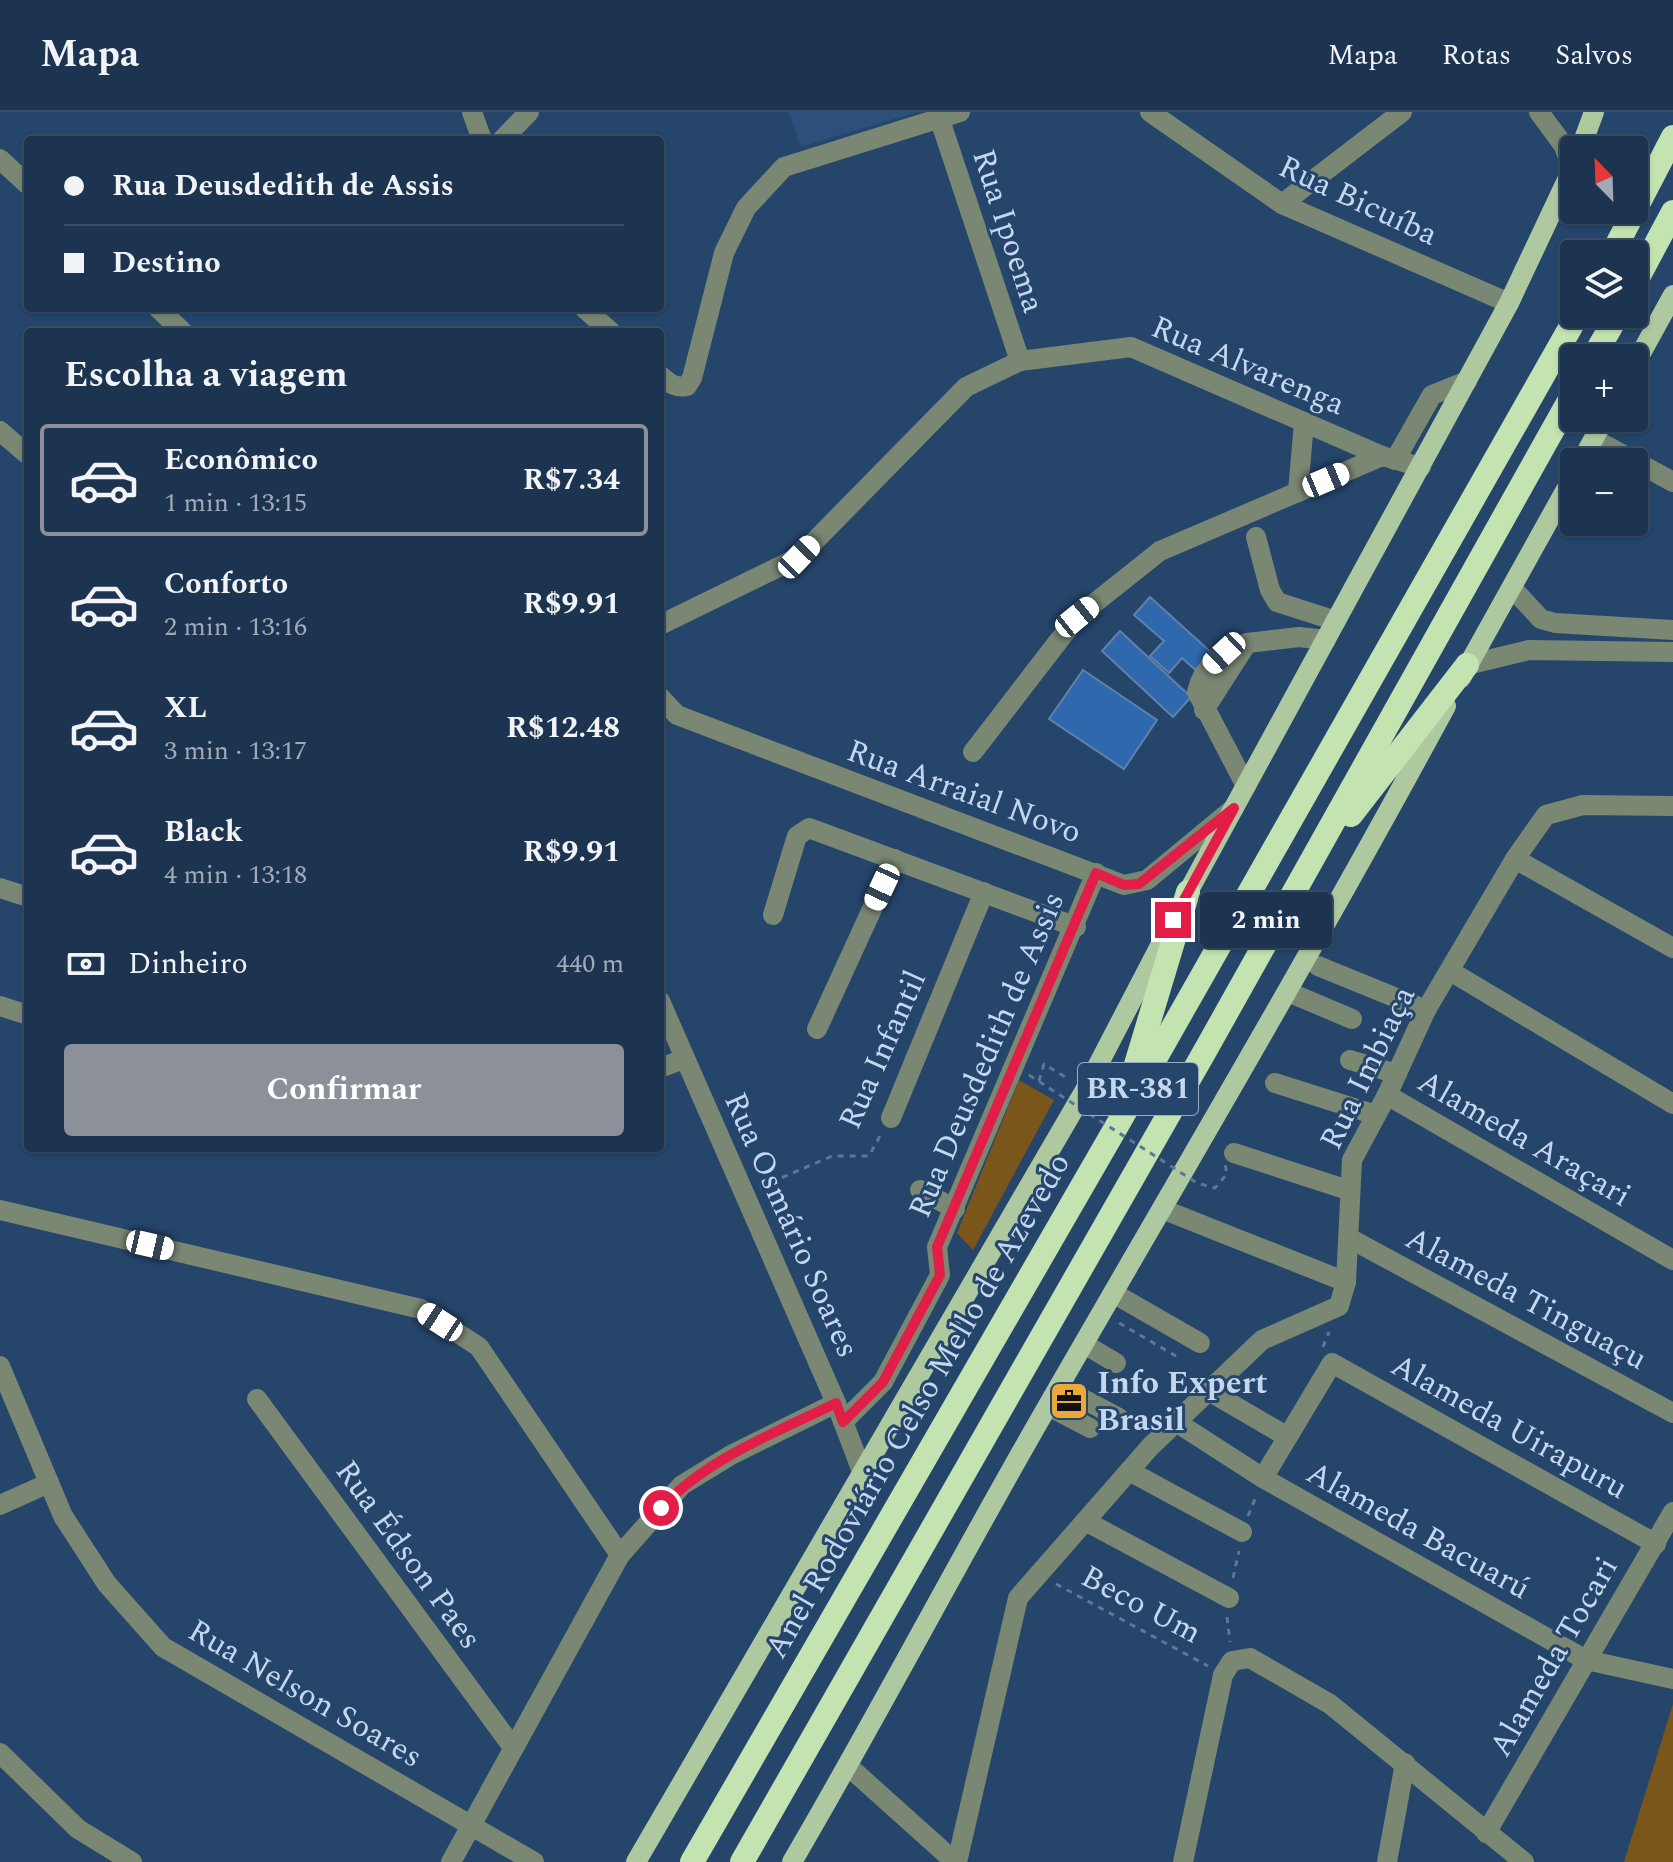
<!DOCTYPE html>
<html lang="pt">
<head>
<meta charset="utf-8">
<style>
	:root { --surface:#1c3450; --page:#253c57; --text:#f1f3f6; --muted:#a0aab7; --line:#3a4f67; --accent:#8c9099 }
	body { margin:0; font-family:Spectral,serif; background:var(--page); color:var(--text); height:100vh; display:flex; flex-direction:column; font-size:30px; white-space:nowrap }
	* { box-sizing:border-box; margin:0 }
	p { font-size:26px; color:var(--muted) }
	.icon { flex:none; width:44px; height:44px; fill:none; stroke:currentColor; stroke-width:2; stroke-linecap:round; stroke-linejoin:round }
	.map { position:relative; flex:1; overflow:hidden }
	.drawer { position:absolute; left:24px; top:216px; width:640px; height:824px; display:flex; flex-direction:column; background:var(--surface); border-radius:8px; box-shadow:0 2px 6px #0004,0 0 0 2px var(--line) }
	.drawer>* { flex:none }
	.banner { position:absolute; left:24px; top:24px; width:640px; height:176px; border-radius:8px; box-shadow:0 2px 6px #0004,0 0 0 2px var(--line); display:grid; align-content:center; height:176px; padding:0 40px; background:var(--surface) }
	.needle { width:52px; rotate:337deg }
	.buttons { position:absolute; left:1560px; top:24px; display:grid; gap:16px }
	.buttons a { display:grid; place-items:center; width:88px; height:88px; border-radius:8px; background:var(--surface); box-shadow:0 2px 6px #0004,0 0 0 2px var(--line); font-size:40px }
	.end { position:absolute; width:36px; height:36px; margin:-18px; border:10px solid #e11d48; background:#fff; box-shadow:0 0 0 4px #fff }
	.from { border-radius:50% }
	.bubble { position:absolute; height:56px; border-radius:8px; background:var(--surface); box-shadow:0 2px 6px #0004,0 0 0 2px var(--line); font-size:26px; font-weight:700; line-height:56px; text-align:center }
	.car { position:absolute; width:24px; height:48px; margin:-24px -12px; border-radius:10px; box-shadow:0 0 6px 2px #0007; background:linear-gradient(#fff 24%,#345 0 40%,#fff 0 76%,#345 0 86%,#fff 0) }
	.banner b { display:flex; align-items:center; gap:28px; height:76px; font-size:30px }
	.banner b+b { border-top:2px solid var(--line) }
	.banner i { width:20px; height:20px; background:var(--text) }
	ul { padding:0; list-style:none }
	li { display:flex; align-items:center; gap:24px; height:112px; margin:0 16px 12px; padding:0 24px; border:4px solid transparent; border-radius:8px }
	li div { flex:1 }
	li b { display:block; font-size:30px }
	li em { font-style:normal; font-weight:700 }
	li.active { border-color:var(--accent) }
	li>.icon { width:72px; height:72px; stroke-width:1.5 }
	h2 { padding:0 40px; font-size:36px; line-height:96px }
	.pay { display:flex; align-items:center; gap:20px; height:88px; padding:0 40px; font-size:30px }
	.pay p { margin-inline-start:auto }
	.action { display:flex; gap:16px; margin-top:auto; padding:16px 40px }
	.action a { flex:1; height:92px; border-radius:8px; background:var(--accent); color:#fff; font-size:32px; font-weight:700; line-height:92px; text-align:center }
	header { display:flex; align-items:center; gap:48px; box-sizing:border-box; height:112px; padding:0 40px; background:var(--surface); border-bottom:2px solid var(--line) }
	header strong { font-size:38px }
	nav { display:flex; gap:44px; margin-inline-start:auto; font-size:28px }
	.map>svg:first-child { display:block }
</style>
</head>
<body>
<header>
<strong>Mapa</strong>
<nav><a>Mapa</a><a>Rotas</a><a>Salvos</a></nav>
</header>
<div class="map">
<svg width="1673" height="1750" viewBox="0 0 1673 1750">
	<rect width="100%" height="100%" fill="#25456b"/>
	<polygon fill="#2c507b" points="789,0 917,0 801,35"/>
	<g fill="#7b561b">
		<polygon points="1019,968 1054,988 973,1138 957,1121"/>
		<polygon points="1673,1592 1673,1750 1624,1750"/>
	</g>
	<g fill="#2f68ac" stroke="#5f81ab" stroke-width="2">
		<polygon points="1150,485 1213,542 1198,560 1182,546 1169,561 1150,544 1164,529 1134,503"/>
		<polygon points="1120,519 1191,585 1173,605 1102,539"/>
		<polygon points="1083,558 1157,608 1124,657 1049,607"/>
	</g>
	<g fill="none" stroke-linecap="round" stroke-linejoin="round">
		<g stroke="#5c7798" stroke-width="3" stroke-dasharray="6 6" stroke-linecap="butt">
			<polyline points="1029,963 1049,976"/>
			<polyline points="1039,969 1044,952 1070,968"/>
			<polyline points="760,1075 832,1044 869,1044 881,1022"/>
			<polyline points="1119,1211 1181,1247"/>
			<polyline points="1323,1235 1329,1220"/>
			<polyline points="1248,1404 1257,1382"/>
			<polyline points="1233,1466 1239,1439"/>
			<polyline points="1056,1472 1208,1554"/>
			<polyline points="1227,1505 1230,1530"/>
		</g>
		<g stroke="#7a8773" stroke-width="20">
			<polyline points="472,0 482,28"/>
			<polyline points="1150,0 1282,92 1509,191"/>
			<polyline points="1539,0 1564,34 1572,58"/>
			<polyline points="940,8 1020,249"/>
			<polyline points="502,28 529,0"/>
			<polyline points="0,47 28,73"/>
			<polyline points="1282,92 1402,0"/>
			<polyline points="158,196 183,220"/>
			<polyline points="584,196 611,220"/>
			<path d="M660 263C669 271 674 276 687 274L692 266 724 141 746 96 784 55 960 0"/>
			<polyline points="0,319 28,343"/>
			<polyline points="1594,327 1673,370"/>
			<polyline points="1395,348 1432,283 1467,269"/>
			<polyline points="1298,380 1304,310"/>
			<polyline points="1256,425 1270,478 1277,490 1336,509"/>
			<polyline points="1512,476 1541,507 1555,511 1673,518"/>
			<polyline points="660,513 799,445 966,275 1020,249 1131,235 1382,344 1421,355"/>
			<polyline points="1467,553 1529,538 1673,540"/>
			<polyline points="660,585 677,603 1124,773 1147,768 1234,696"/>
			<polyline points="1204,598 1247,531 1299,525 1326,528"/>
			<polyline points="973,640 1077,505 1160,439 1382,344"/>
			<path d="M1246 674 1197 580C1203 553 1223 541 1247 531"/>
			<polyline points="1515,747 1673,836"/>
			<polyline points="0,776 28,785"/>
			<polyline points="773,803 797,724 809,716 1076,815"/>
			<polyline points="1318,854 1426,898"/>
			<polyline points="1450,859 1673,992"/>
			<polyline points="1288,880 1352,907"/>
			<polyline points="660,889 836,1291 863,1362"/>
			<polyline points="0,894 28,903"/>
			<polyline points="817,917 895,747"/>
			<polyline points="1350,948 1397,962"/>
			<polyline points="660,956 684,947"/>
			<polyline points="1275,971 1376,1003"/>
			<polyline points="1387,983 1673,1148"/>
			<polyline points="891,1006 984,780"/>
			<polyline points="1234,1041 1348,1078"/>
			<polyline points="920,1078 955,1097"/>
			<polyline points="1162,1097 1346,1170"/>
			<polyline points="0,1098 421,1197 479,1235 620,1443"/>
			<polyline points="1349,1126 1673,1301"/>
			<polyline points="1113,1181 1200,1231"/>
			<polyline points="1084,1232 1116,1251"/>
			<polyline points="0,1254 63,1404 107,1472 163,1535 534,1750"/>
			<polyline points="1059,1274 1119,1306"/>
			<polyline points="1209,1279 1286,1324"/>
			<polyline points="257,1287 512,1634"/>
			<polyline points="1048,1294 1090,1316"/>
			<polyline points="843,1310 883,1270 940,1163 937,1135 1096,761"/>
			<polyline points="1176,1310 1263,1366 1586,1548 1673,1567"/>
			<polyline points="1129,1359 1242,1420"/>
			<polyline points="1263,1366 1332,1251 1656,1432"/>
			<polyline points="0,1393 49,1371"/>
			<polyline points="1085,1409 1229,1486"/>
			<polyline points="0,1641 78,1717 132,1750"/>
			<polyline points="848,1654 955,1750"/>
			<polyline points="1486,1721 1673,1400"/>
			<polyline points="451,1750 620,1443 682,1373 731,1343 836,1291"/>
			<polyline points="957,1750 1018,1486 1150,1335 1262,1228 1339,1194 1346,1170 1352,1048 1387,983 1426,898 1515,747 1546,703 1583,693 1673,694"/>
			<polyline points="1183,1750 1223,1563 1232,1549 1250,1546 1330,1592 1524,1750"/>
			<polyline points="1387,1750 1405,1651"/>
		</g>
		<g stroke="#aec9a0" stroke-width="20">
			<polyline points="1580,38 1594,0"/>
			<polyline points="1634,254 1673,183"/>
			<polyline points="1581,350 1605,306"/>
			<polyline points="1461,566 1574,363"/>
			<polyline points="636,1750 1085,978 1188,780 1509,191 1574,53"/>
			<path d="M792 1750C881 1598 962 1442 1050 1290 1183 1059 1319 829 1446 594"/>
		</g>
		<g stroke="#c3e3b1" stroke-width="24">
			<polyline points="1612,142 1673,25"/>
			<polyline points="1634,173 1673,100"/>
			<polyline points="1593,246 1618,202"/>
			<polyline points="1351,703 1467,553"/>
			<polyline points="1131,969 1188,780"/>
			<polyline points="692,1750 1118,1012 1578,202"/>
			<polyline points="742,1750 1205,939 1574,280"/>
		</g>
		<polyline stroke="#5c7798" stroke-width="3" stroke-dasharray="6 6" stroke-linecap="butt" points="1049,976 1197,1071 1215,1076 1227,1062 1224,1047"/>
	</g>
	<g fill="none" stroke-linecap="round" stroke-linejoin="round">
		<path stroke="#e11d48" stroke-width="10" d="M661 1396C707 1346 776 1321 836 1291L843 1310 883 1270 940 1163 937 1135 1096 761 1124 773 1139 772 1234 696 1173 808"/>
	</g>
	<defs>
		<g id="office-square" transform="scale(2)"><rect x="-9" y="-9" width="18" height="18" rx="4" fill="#eda83b" stroke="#25456b"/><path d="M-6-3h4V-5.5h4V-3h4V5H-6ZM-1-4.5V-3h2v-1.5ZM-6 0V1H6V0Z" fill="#111"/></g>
	</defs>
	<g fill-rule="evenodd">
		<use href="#office-square" x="1069" y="1289"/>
	</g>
	<g text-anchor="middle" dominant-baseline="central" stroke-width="6" stroke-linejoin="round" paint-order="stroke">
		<rect fill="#25456b" stroke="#95abc7" stroke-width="2" x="1078" y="951" width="120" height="52" rx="6"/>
		<g font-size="30" font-weight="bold" fill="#c5d7ef">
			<text x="1138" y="977">BR-381</text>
		</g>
		<g font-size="32" fill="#c5d7ef" stroke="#25456b">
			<text transform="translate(1358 89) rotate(25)">Rua Bicuíba</text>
			<text transform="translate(1008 119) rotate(72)">Rua Ipoema</text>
			<text transform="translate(1248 254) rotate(23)">Rua Alvarenga</text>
			<text transform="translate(964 680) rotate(20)">Rua Arraial Novo</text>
			<text transform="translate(883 938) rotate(-66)">Rua Infantil</text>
			<text transform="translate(987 943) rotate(-67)">Rua Deusdedith de Assis</text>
			<text transform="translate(1368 956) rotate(-64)">Rua Imbiaça</text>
			<text transform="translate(1524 1027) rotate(30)">Alameda Araçari</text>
			<text transform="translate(791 1113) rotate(66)">Rua Osmário Soares</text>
			<text transform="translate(1526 1187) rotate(28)">Alameda Tinguaçu</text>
			<text transform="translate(918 1294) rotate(-60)">Anel Rodoviário Celso Mello de Azevedo</text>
			<text transform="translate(1509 1315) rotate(29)">Alameda Uirapuru</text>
			<text transform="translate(1418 1419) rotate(29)">Alameda Bacuarú</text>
			<text transform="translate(408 1443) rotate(54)">Rua Édson Paes</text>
			<text transform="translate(1141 1493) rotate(28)">Beco Um</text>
			<text transform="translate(1554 1545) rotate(-60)">Alameda Tocari</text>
			<text transform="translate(305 1582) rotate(30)">Rua Nelson Soares</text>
		</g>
		<g font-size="32" font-weight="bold" fill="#c5d7ef" stroke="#25456b" text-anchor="start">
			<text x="1097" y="1271">Info Expert<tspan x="1097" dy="37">Brasil</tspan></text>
		</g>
	</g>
</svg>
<div class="buttons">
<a><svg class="needle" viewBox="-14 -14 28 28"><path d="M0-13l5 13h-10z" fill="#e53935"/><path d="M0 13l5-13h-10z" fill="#a0aab7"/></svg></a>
<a><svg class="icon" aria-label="layers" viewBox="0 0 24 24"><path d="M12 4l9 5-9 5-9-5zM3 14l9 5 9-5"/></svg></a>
<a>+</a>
<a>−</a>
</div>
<i class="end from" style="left:661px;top:1396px"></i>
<i class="end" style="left:1173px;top:808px"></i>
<div class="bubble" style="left:1200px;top:780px;width:132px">2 min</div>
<i class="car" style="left:1326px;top:368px;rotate:67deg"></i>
<i class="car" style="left:799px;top:445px;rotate:44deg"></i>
<i class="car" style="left:1077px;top:505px;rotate:51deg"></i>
<i class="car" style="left:1224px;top:541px;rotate:227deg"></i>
<i class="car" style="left:882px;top:775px;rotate:205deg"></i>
<i class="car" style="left:150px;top:1133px;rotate:103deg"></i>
<i class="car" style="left:440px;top:1210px;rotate:303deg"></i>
<div class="banner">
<b><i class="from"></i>Rua Deusdedith de Assis</b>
<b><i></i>Destino</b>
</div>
<section class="drawer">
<h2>Escolha a viagem</h2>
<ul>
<li class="active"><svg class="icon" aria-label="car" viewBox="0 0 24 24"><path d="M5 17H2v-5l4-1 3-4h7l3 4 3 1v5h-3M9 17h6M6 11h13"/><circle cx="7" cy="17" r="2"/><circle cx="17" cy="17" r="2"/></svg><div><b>Econômico</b><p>1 min · 13:15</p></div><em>R$7.34</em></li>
<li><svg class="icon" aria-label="car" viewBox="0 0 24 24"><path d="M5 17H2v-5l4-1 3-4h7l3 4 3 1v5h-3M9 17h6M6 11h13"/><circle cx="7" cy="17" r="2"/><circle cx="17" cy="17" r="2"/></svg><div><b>Conforto</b><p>2 min · 13:16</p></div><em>R$9.91</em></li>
<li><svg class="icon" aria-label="car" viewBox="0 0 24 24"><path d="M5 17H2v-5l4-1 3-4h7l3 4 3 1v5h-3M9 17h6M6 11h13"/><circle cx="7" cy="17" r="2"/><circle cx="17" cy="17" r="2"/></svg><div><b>XL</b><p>3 min · 13:17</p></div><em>R$12.48</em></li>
<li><svg class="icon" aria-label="car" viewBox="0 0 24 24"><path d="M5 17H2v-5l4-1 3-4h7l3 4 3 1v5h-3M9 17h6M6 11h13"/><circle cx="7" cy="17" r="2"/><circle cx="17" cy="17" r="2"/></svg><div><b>Black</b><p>4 min · 13:18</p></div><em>R$9.91</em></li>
</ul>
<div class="pay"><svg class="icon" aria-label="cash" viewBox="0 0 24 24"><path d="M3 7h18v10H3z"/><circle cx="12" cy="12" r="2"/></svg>Dinheiro<p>440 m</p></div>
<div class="action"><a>Confirmar</a></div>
</section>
</div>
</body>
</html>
